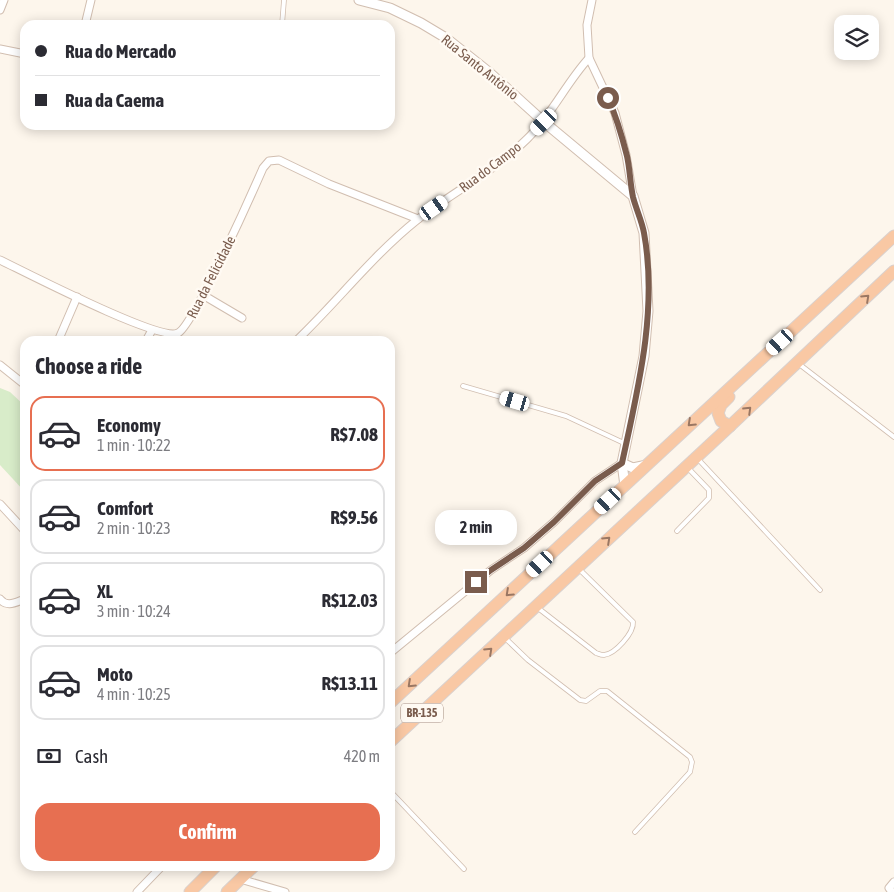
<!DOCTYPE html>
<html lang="en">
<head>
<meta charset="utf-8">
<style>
	:root { --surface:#fff; --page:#f7f7f7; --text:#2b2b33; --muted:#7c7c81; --line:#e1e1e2; --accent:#e76f51 }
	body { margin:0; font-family:"Asap Condensed",sans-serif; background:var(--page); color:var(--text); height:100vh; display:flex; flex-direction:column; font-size:19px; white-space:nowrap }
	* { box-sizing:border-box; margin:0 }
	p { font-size:16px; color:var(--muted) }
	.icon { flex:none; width:28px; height:28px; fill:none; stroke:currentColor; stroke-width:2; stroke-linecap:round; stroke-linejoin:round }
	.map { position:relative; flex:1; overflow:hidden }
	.panel { position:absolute; left:20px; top:336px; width:375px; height:535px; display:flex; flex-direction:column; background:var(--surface); border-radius:15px; box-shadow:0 2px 12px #0003 }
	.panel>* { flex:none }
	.guide { position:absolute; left:20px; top:20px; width:375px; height:110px; border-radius:15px; box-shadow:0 2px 12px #0003; display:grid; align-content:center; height:110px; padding:0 15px; background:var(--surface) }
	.fabs { position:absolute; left:834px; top:15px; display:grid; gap:10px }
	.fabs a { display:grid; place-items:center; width:45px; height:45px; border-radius:10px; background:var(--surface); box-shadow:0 2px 12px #0003; font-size:25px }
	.end { position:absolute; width:22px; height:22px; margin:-11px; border:6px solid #7a5c4d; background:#fff; box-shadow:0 0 0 2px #fff }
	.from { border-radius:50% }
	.bubble { position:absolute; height:35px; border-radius:15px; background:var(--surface); box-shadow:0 2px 12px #0003; font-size:16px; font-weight:700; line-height:35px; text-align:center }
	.car { position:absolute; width:15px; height:30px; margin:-15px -8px; border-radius:6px; box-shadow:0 0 4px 1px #0007; background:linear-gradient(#fff 24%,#345 0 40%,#fff 0 76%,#345 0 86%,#fff 0) }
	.guide b { display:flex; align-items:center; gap:18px; height:48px; font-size:19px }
	.guide b+b { border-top:1px solid var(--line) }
	.guide i { width:12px; height:12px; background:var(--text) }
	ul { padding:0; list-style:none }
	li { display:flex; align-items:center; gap:15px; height:75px; margin:0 10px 8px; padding:0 5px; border:2px solid var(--line); border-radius:15px }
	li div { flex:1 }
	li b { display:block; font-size:19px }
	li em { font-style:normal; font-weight:700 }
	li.on { border-color:var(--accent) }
	li>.icon { width:45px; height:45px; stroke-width:1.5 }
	h2 { padding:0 15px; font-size:22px; line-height:60px }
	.pay { display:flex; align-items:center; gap:12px; height:55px; padding:0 15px; font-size:19px }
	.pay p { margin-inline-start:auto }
	.action { display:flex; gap:10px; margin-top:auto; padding:10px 15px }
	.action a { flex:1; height:58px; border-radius:15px; background:var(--accent); color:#fff; font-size:20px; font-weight:700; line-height:58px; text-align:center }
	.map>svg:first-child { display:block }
</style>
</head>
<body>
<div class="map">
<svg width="894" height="892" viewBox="0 0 894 892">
	<rect width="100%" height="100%" fill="#fdf6ec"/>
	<polygon fill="#d8ecc9" points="0,388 10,392 25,406 25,492 0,465"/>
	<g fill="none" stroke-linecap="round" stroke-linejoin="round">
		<g stroke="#d1beb0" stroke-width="5.5">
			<g id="service">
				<polyline points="282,25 284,0"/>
				<polyline points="799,364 894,437"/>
				<polyline points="463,386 566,416 626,444"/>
				<polyline points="698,459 820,590"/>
				<polyline points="677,531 709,498 709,490 688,468"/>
				<path d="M538 608 596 653C599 654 601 655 604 655 615 654 634 633 633 622L578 568"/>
				<polyline points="504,637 528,660 580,700 586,701 600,691 607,691 690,757 692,762 690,772 635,832"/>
				<polyline points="390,791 464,869"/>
			</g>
		</g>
		<g stroke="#d1beb0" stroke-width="9">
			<g id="minor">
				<polyline points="592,0 587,25 589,58 615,113 626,155 633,196"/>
				<polyline points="0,10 4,0"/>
				<polyline points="85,25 91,0"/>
				<polyline points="0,49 25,54"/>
				<path d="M0 260C25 272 160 342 178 333 193 326 253 191 263 168L269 161 279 160 329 184 418 219"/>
				<polyline points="203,295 242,318"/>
				<polyline points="58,341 77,297"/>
				<polyline points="146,341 152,330"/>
				<path d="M296 341C337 302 372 256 417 220 453 192 495 171 527 139 552 115 566 83 589 58"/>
				<polyline points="0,365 25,385"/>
				<polyline points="0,504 25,531"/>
				<path d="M0 599C7 608 16 602 25 599"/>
				<polyline points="390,653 491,570 524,548 554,522 595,481 622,463"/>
				<polyline points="240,879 285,892"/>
				<polyline points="137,892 162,866"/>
				<polyline points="892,892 889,888 894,882"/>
			</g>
		</g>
		<g stroke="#d1beb0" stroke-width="11">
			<g id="tertiary">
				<polyline points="359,0 390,8 421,23 446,38 490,73 544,122 633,196 644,233 648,311 644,356 622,463 625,486"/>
				<polyline points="622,463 633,468 647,465"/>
			</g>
		</g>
		<g stroke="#dad1cd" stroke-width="13">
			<g id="trunk">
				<polyline points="729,397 721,405 718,413 721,421 730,426"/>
				<polyline points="390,703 894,236"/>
				<polyline points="390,742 730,426 894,271"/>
				<polyline points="190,892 216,866"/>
				<polyline points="227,892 254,866"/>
			</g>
		</g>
		<use href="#service" stroke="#fff" stroke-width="4"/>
		<use href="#minor" stroke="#fff" stroke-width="7"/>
		<use href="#tertiary" stroke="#fff" stroke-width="9"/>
		<use href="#trunk" stroke="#f9c8a4" stroke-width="11"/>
	</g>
	<defs><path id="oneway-chevron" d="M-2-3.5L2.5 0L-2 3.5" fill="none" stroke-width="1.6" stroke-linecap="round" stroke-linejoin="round" transform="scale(1.25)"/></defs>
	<g stroke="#9a7763">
		<use href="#oneway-chevron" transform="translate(866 298) rotate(-43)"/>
		<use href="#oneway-chevron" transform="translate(748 410) rotate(-44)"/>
		<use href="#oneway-chevron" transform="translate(691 423) rotate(137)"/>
		<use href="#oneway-chevron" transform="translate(607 540) rotate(-43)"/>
		<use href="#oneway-chevron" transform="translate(509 593) rotate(137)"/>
		<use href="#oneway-chevron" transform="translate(489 651) rotate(-43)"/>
		<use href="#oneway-chevron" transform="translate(411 684) rotate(137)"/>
	</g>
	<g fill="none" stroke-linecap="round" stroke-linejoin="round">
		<path stroke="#7a5c4d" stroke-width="6" d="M476 582 491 570 524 548 554 522 595 481 622 463C638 389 658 309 644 233 642 221 636 209 633 197 630 183 630 169 627 156 622 136 616 116 608 98"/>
	</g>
	<g text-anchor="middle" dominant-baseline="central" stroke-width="5" stroke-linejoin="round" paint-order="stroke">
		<rect fill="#fffaf3" stroke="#a28b7f" stroke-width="1" x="401" y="703.5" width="42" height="19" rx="4"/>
		<g font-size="12" font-weight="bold" fill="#7a5c4d">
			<text x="422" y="713">BR-135</text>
		</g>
		<g font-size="14" fill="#7a5c4d" stroke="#fffaf3">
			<text transform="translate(480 67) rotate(39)">Rua Santo Antônio</text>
			<text transform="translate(490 167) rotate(-37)">Rua do Campo</text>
			<text transform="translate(211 277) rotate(-63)">Rua da Felicidade</text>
		</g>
	</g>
</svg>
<div class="fabs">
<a><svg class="icon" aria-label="layers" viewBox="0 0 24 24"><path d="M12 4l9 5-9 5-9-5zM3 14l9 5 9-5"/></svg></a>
</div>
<i class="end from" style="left:608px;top:98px"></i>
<i class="end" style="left:476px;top:582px"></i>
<div class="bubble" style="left:435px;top:510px;width:82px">2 min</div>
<i class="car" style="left:544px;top:122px;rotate:225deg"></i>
<i class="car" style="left:434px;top:208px;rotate:55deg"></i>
<i class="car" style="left:780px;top:342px;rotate:228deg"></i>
<i class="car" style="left:515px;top:401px;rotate:286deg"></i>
<i class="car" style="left:608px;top:501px;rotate:227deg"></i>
<i class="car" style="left:540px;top:564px;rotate:227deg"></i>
<div class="guide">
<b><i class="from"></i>Rua do Mercado</b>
<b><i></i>Rua da Caema</b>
</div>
<section class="panel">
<h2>Choose a ride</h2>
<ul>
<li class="on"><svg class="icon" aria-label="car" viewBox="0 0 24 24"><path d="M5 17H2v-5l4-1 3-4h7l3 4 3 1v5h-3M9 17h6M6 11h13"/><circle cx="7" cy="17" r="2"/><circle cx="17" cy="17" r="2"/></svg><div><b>Economy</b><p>1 min · 10:22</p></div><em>R$7.08</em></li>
<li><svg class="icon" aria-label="car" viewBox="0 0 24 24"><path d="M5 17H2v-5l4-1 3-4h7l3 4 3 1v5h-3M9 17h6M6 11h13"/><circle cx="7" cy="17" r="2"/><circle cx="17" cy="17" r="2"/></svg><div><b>Comfort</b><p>2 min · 10:23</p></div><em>R$9.56</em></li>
<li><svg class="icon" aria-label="car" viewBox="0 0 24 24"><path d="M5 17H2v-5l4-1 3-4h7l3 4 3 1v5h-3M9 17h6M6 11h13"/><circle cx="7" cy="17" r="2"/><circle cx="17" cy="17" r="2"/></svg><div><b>XL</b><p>3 min · 10:24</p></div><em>R$12.03</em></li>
<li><svg class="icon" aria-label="car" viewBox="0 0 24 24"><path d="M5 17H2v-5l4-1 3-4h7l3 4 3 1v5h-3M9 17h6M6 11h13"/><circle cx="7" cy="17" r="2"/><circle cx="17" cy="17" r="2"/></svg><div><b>Moto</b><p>4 min · 10:25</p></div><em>R$13.11</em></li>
</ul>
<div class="pay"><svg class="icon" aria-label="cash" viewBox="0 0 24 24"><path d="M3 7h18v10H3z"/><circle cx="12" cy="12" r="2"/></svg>Cash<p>420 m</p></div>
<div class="action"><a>Confirm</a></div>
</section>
</div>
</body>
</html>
